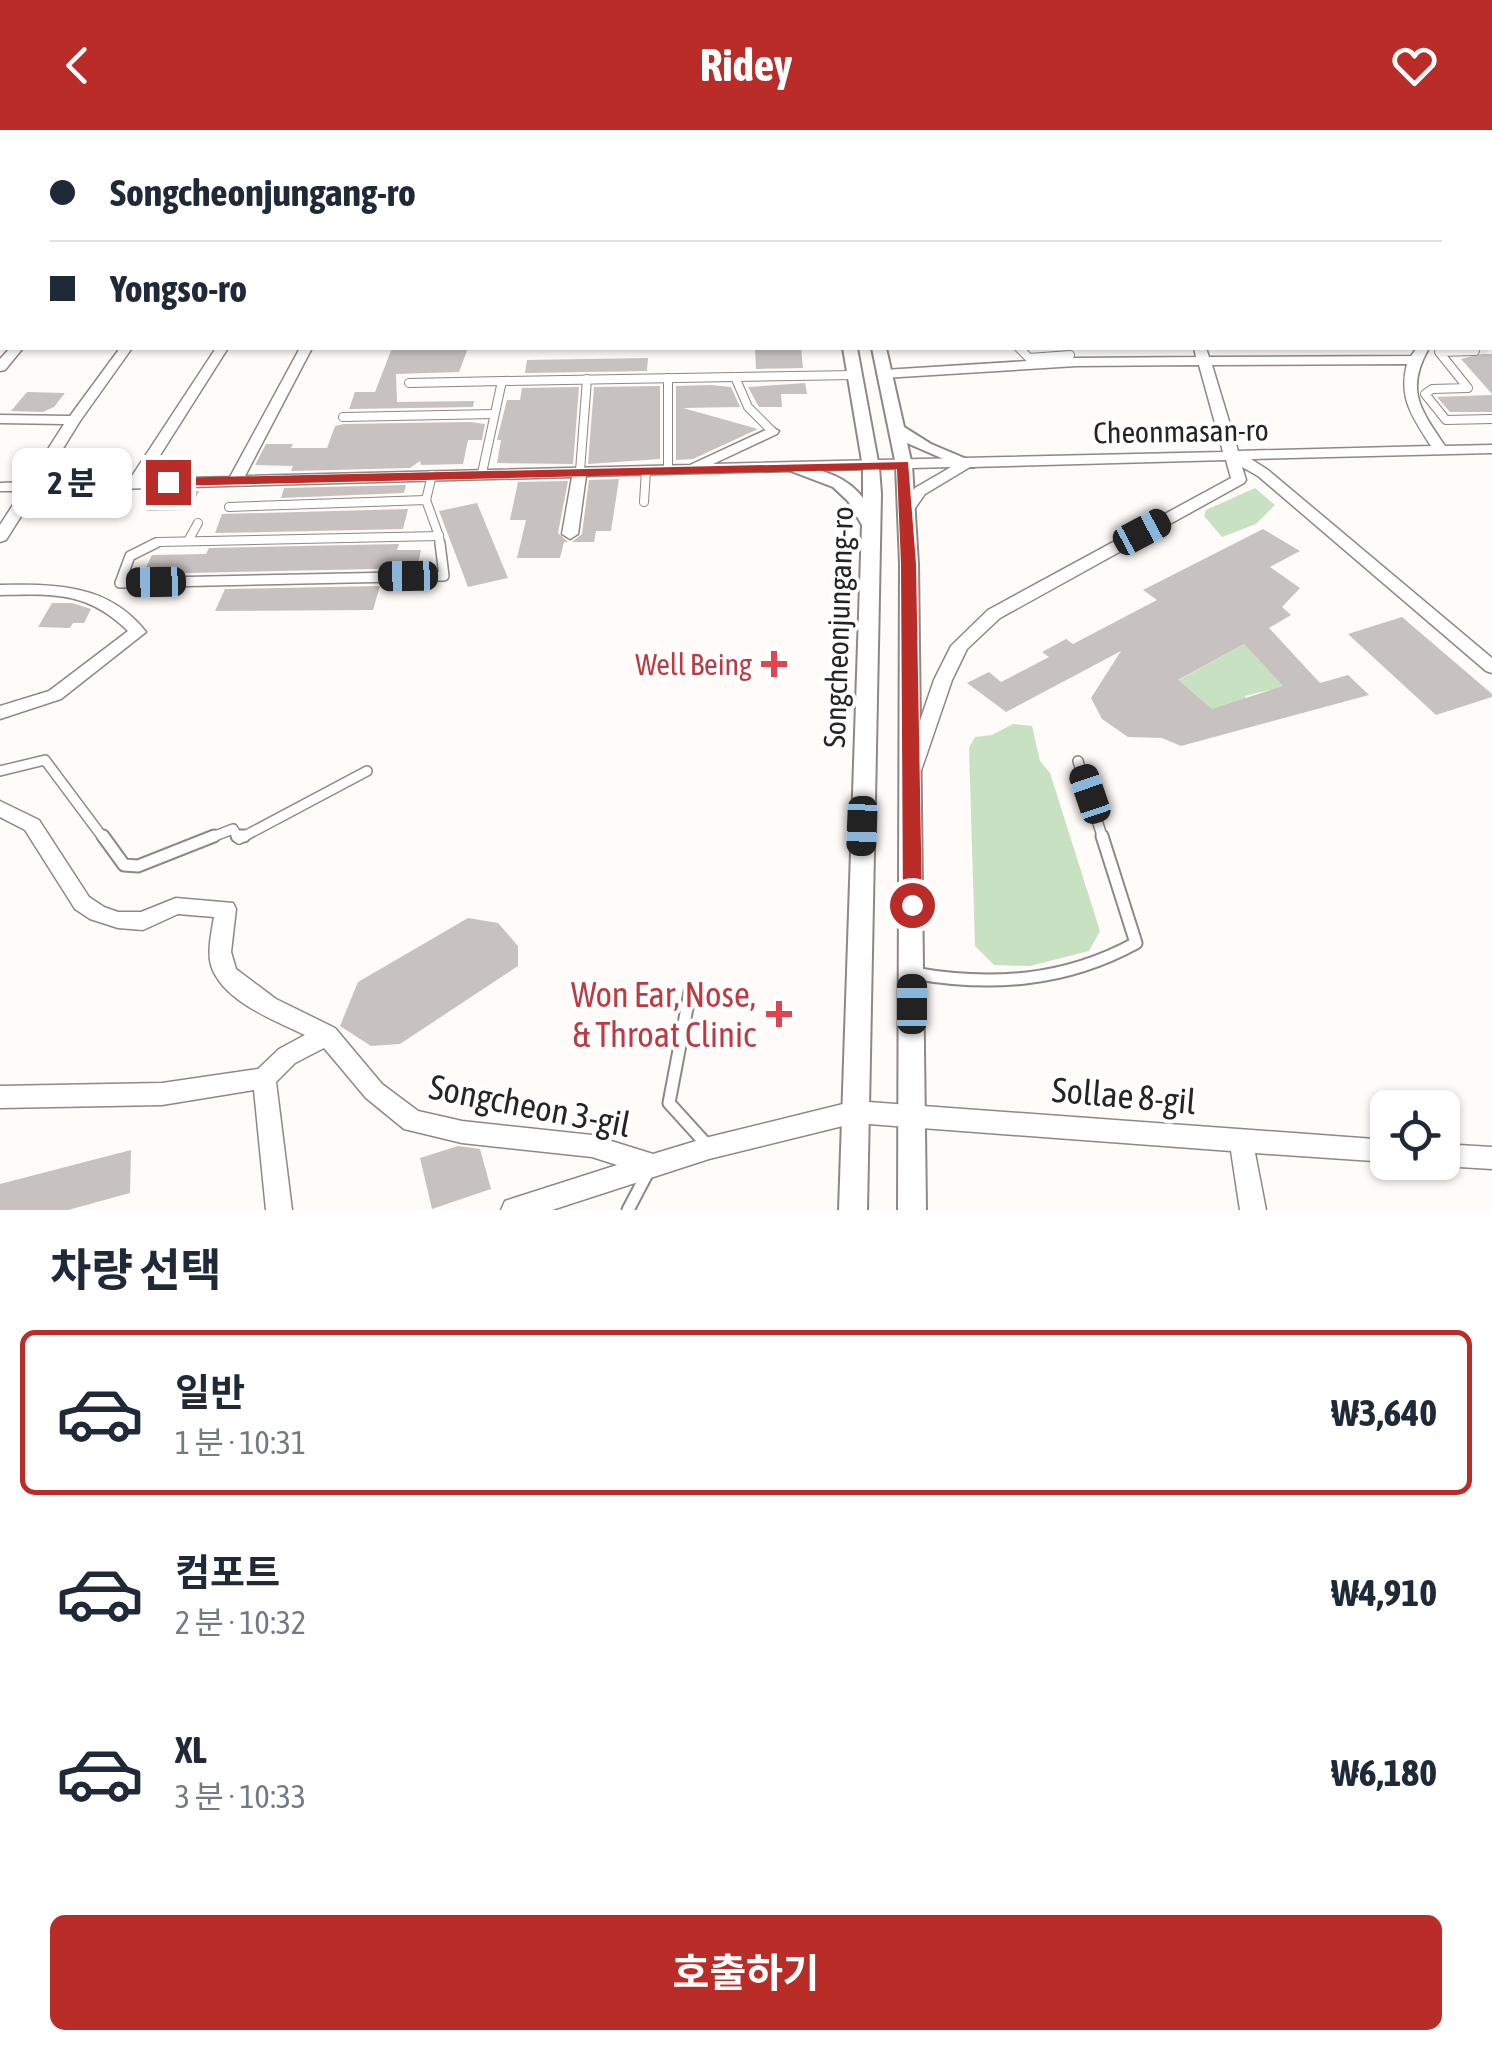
<!DOCTYPE html>
<html lang="ko">
<head>
<meta charset="utf-8">
<style>
	:root { --surface:#fff; --page:#f6f6f7; --text:#1f2937; --muted:#747a83; --line:#e0e1e3; --accent:#ba2c27 }
	body { margin:0; font-family:"Asap Condensed","Noto Sans KR",sans-serif; background:var(--page); color:var(--text); height:100vh; display:flex; flex-direction:column; font-size:38px; white-space:nowrap }
	* { box-sizing:border-box; margin:0 }
	p { font-size:32px; color:var(--muted) }
	.icon { flex:none; width:55px; height:55px; fill:none; stroke:currentColor; stroke-width:2; stroke-linecap:round; stroke-linejoin:round }
	.map { position:relative; height:1080px; overflow:hidden }
	.side { display:flex; flex-direction:column; background:var(--surface); flex:1 }
	.side>* { flex:none }
	.banner { position:absolute; left:0px; top:0px; width:1492px; height:220px; box-shadow:0 2px 8px #0004; display:grid; align-content:center; height:220px; padding:0 50px; background:var(--surface) }
	.fabs { position:absolute; left:1370px; top:960px; display:grid; gap:20px }
	.fabs a { display:grid; place-items:center; width:90px; height:90px; border-radius:15px; background:var(--surface); box-shadow:0 2px 8px #0004; font-size:50px }
	.end { position:absolute; width:45px; height:45px; margin:-22px; border:12px solid #ba2c27; background:#fff; box-shadow:0 0 0 5px #fff }
	.from { border-radius:50% }
	.bubble { position:absolute; height:70px; border-radius:15px; background:var(--surface); box-shadow:0 2px 8px #0004; font-size:32px; font-weight:700; line-height:70px; text-align:center }
	.car { position:absolute; width:30px; height:60px; margin:-30px -15px; border-radius:12px; box-shadow:0 0 8px 2px #0007; background:linear-gradient(#222 24%,#8ab4d8 0 40%,#222 0 76%,#8ab4d8 0 86%,#222 0) }
	.banner b { display:flex; align-items:center; gap:35px; height:95px; font-size:38px }
	.banner b+b { border-top:2px solid var(--line) }
	.banner i { width:25px; height:25px; background:var(--text) }
	ul { padding:0; list-style:none }
	li { display:flex; align-items:center; gap:30px; height:165px; margin:0 20px 15px; padding:0 30px; border:5px solid transparent; border-radius:15px }
	li div { flex:1 }
	li b { display:block; font-size:38px }
	li em { font-style:normal; font-weight:700 }
	li.on { border-color:var(--accent) }
	li>.icon { width:90px; height:90px; stroke-width:1.5 }
	h2 { padding:0 50px; font-size:45px; line-height:120px }
	.primary-button { display:flex; gap:20px; margin-top:auto; padding:20px 50px }
	.primary-button a { flex:1; height:115px; border-radius:15px; background:var(--accent); color:#fff; font-size:40px; font-weight:700; line-height:115px; text-align:center }
	header { display:flex; justify-content:space-between; align-items:center; height:130px; padding:0 50px; background:var(--accent); color:#fff; font-size:45px; font-weight:700 }
	.map>svg:first-child { display:block }
</style>
</head>
<body>
<header><svg class="icon" aria-label="back" viewBox="0 0 24 24"><path d="M15 5l-7 7 7 7"/></svg>Ridey<svg class="icon" aria-label="heart" viewBox="0 0 24 24"><path d="M12 20l-8-8c-3-5 5-10 8-4 3-6 11-1 8 4z"/></svg></header>
<div class="map">
<svg width="1492" height="1080" viewBox="0 0 1492 1080">
	<rect width="100%" height="100%" fill="#fffbf9"/>
	<g fill="#c8e1c3">
		<polygon points="1255,358 1275,375 1256,394 1222,407 1204,386 1206,380"/>
		<polygon points="1244,514 1288,561 1274,564 1269,560 1245,566 1247,570 1185,586 1159,561"/>
		<polygon points="1013,594 1032,596 1040,631 1050,643 1100,801 1089,821 1030,836 994,835 975,816 969,618 975,607 992,605"/>
	</g>
	<g fill="#c7c1bf" fill-rule="evenodd">
		<polygon points="392,218 468,218 459,242 396,244 397,272 474,271 473,277 349,279 355,262 375,262"/>
		<polygon points="801,218 803,238 756,239 755,219"/>
		<polygon points="1482,224 1492,224 1492,264 1461,229"/>
		<polygon points="648,228 647,241 525,243 527,230"/>
		<polygon points="805,253 807,264 781,264 782,277 759,277 748,257"/>
		<polygon points="711,255 731,257 740,277 683,278 758,299 693,329 676,330 676,256"/>
		<polygon points="660,256 660,329 588,334 594,257"/>
		<polygon points="579,257 573,334 497,333 501,310 497,310 507,270 520,270 522,258"/>
		<polygon points="27,262 65,263 54,277 43,282 11,281"/>
		<polygon points="1492,265 1492,282 1450,282 1437,267"/>
		<polygon points="470,292 485,294 482,310 468,310 463,334 421,335 420,331 410,338 291,341 293,336 255,335 266,314 293,314 291,318 327,318 335,296 344,294"/>
		<polygon points="619,349 611,401 596,401 594,412 572,412 582,404 589,350"/>
		<polygon points="568,351 558,403 568,412 564,412 560,428 517,428 526,390 510,390 518,352"/>
		<polygon points="406,355 404,363 281,368 284,358"/>
		<polygon points="199,361 190,380 147,381 157,362"/>
		<polygon points="477,373 508,448 468,457 439,381"/>
		<polygon points="408,379 403,399 215,403 222,384"/>
		<path d="M1263 399 1300 421 1270 437 1300 458 1282 477 1291 485 1269 498 1320 553 1348 545 1369 565 1181 616 1162 608 1128 607 1102 589 1091 568 1121 521 1006 582 967 553 989 542 1001 552 1049 527 1042 522 1066 509 1073 514 1157 470 1143 460ZM1244 514 1283 556 1212 579 1178 550Z"/>
		<polygon points="399,414 397,420 421,420 417,438 143,444 152,425 206,424 209,418"/>
		<polygon points="380,456 373,480 215,481 225,459"/>
		<polygon points="52,473 72,473 91,479 84,493 73,493 70,498 38,497"/>
		<polygon points="1402,487 1492,564 1492,567 1436,585 1348,504"/>
		<polygon points="468,788 498,793 518,816 518,836 400,914 371,916 340,896 358,852"/>
		<polygon points="458,1016 480,1019 491,1059 432,1079 420,1028"/>
		<polygon points="131,1020 130,1063 68,1080 0,1080 0,1054"/>
	</g>
	<g fill="none" stroke-linecap="round" stroke-linejoin="round">
		<g stroke="#8e8886" stroke-width="10">
			<g id="service-far2">
				<polyline points="1019,218 1029,228 1070,225"/>
				<polyline points="1471,218 1475,221 1439,222 1468,258 1432,259 1425,264 1446,290 1492,289"/>
				<polyline points="735,247 748,277 772,301"/>
				<polyline points="668,248 668,340"/>
				<polyline points="409,253 502,251"/>
				<polyline points="343,287 494,284"/>
				<polyline points="580,341 587,249"/>
				<polyline points="482,343 502,251 855,245"/>
				<polyline points="426,370 432,345"/>
				<polyline points="644,372 646,340"/>
				<polyline points="229,377 426,370 439,406"/>
				<polyline points="439,406 440,415"/>
				<polyline points="188,411 198,393"/>
				<polyline points="151,415 158,412 439,406"/>
			</g>
		</g>
		<g stroke="#8e8886" stroke-width="12">
			<g id="service-far1">
				<polyline points="156,413 130,426 120,453 444,446 440,413"/>
				<polyline points="1078,631 1103,709"/>
				<polyline points="0,641 45,630 104,709"/>
				<polyline points="207,709 233,699 239,709"/>
				<polyline points="239,709 367,641"/>
			</g>
		</g>
		<g stroke="#8e8886" stroke-width="15">
			<g id="service">
				<polyline points="103,706 124,735 138,736 214,706"/>
				<polyline points="237,706 244,706"/>
				<path d="M913 843C991 857 1065 852 1136 813L1102 706"/>
				<polyline points="690,862 669,973 708,1016"/>
				<polyline points="628,1080 648,1042"/>
			</g>
		</g>
		<g stroke="#8e8886" stroke-width="3">
			<g id="minor">
				<polygon points="946,0 957,0 958,2 948,2"/>
				<polygon points="1119,0 1129,0 1130,2 1120,2"/>
				<rect x="1490" y="17" width="2" height="6"/>
				<rect x="0" y="24" width="2" height="6"/>
				<rect x="0" y="102" width="2" height="6"/>
				<polygon points="0,129 2,130 2,136 0,137"/>
				<rect x="0" y="163" width="2" height="8"/>
				<polygon points="10,218 23,218 5,240 0,241 0,229"/>
				<path d="M120 218H132L80 291 43 351 130 349 216 218H228L145 349 230 347 300 218H312L245 346 690 335 772 297 779 301 777 304 713 334 1223 322 1199 235 1076 236 884 248 877 244 884 240 1076 228 1196 227 1194 218H1206L1209 227 1411 226 1417 218H1429C1405 260 1420 279 1445 316L1492 315V323L1251 329 1268 340 1492 528V543L1486 541 1258 346 1242 337 1246 350 1244 353 1000 488 967 519 952 550 923 635 921 640H907L905 635 934 550 951 516 988 480 1231 348 1226 330 970 337 925 364 911 384 906 386 898 381 915 358 951 337 586 346 578 404 570 409 562 404 572 347 37 361 6 410 0 412V395L22 361H0V353L27 352 64 294 0 293V285L70 286ZM1407 234C1398 268 1413 288 1431 316L1238 321 1212 235Z"/>
				<path d="M0 455C56 454 109 454 146 502L61 569 0 589V576L49 561 128 501C87 461 53 464 0 465Z"/>
				<path d="M0 671 39 690 89 767 104 777 118 782H141L176 768 233 773 236 779 231 822 236 839 276 869 335 898 382 954 418 981 462 991 592 1005 653 1024 709 1007 855 971 1388 1010V1032L1255 1023 1266 1080H1240L1231 1021 855 993 709 1029 552 1080H501L505 1071 514 1068 617 1035 592 1027 462 1013 404 999 366 968 324 918 295 933 276 952 292 1080H266L254 960 162 975 0 978V956L162 953 258 939 279 919 305 905C274 890 222 871 211 835 207 820 212 801 214 787L178 784 143 800 118 798 90 789 75 779 25 700 0 687Z"/>
				<polygon points="1442,1014 1492,1017 1492,1039 1442,1036 1433,1033 1442,1032"/>
			</g>
		</g>
		<g stroke="#8e8886" stroke-width="4">
			<g id="tertiary">
				<polygon points="796,0 808,0 809,2 798,2"/>
				<polygon points="820,0 832,0 833,2 822,2"/>
				<path d="M843 218H857L879 337 881 364 867 1080H839L862 395 848 371 833 357 783 338 791 333C819 340 845 344 863 368V337Z"/>
				<polygon points="872,218 886,218 904,297 931,314 976,333 974,337 962,337 907,313 912,335 918,434 926,1080 898,1080 900,434 896,335"/>
			</g>
		</g>
		<use href="#service-far2" stroke="#fff" stroke-width="8"/>
		<use href="#service-far1" stroke="#fff" stroke-width="9"/>
		<use href="#service" stroke="#fff" stroke-width="11"/>
		<use href="#minor" fill="#fff" fill-rule="evenodd"/>
		<use href="#tertiary" fill="#fff" fill-rule="evenodd"/>
	</g>
	<polygon fill="#ba2c27" points="908,332 916,434 922,775 912,783 903,775 901,434 897,339 168,356 161,352 168,348"/>
	<g fill="#e0444e" stroke="#fff" stroke-width="4">
		<path d="M769 519h10v10h10v10h-10v10h-10v-10h-10v-10h10z"/>
		<path d="M774 869h10v10h10v10h-10v10h-10v-10h-10v-10h10z"/>
	</g>
	<g text-anchor="middle" dominant-baseline="central" stroke-width="8" stroke-linejoin="round" paint-order="stroke">
		<g font-size="30" fill="#272524" stroke="#fff">
			<text transform="translate(1181 301) rotate(-1)">Cheonmasan-ro</text>
			<text transform="translate(838 497) rotate(-88)">Songcheonjungang-ro</text>
		</g>
		<g font-size="30" fill="#be3a42" stroke="#fff" text-anchor="end">
			<text x="752" y="534">Well Being</text>
		</g>
		<g font-size="35" fill="#be3a42" stroke="#fff" text-anchor="end">
			<text x="756" y="864">Won Ear, Nose,<tspan x="756" dy="40">&amp; Throat Clinic</tspan></text>
		</g>
		<g font-size="35" fill="#272524" stroke="#fff">
			<text transform="translate(1124 965) rotate(5)">Sollae 8-gil</text>
			<text transform="translate(530 975) rotate(11)">Songcheon 3-gil</text>
		</g>
	</g>
</svg>
<div class="fabs">
<a><svg class="icon" aria-label="locate" viewBox="0 0 24 24"><circle cx="12" cy="12" r="6"/><path d="M12 2v4M12 18v4M2 12h4M18 12h4"/></svg></a>
</div>
<i class="end from" style="left:912px;top:775px"></i>
<i class="end" style="left:168px;top:352px"></i>
<div class="bubble" style="left:12px;top:318px;width:120px">2 분</div>
<i class="car" style="left:1142px;top:402px;rotate:62deg"></i>
<i class="car" style="left:408px;top:446px;rotate:269deg"></i>
<i class="car" style="left:156px;top:452px;rotate:269deg"></i>
<i class="car" style="left:1090px;top:664px;rotate:341deg"></i>
<i class="car" style="left:862px;top:696px;rotate:182deg"></i>
<i class="car" style="left:912px;top:874px;rotate:0deg"></i>
<div class="banner">
<b><i class="from"></i>Songcheonjungang-ro</b>
<b><i></i>Yongso-ro</b>
</div>
</div>
<section class="side">
<h2>차량 선택</h2>
<ul>
<li class="on"><svg class="icon" aria-label="car" viewBox="0 0 24 24"><path d="M5 17H2v-5l4-1 3-4h7l3 4 3 1v5h-3M9 17h6M6 11h13"/><circle cx="7" cy="17" r="2"/><circle cx="17" cy="17" r="2"/></svg><div><b>일반</b><p>1 분 · 10:31</p></div><em>₩3,640</em></li>
<li><svg class="icon" aria-label="car" viewBox="0 0 24 24"><path d="M5 17H2v-5l4-1 3-4h7l3 4 3 1v5h-3M9 17h6M6 11h13"/><circle cx="7" cy="17" r="2"/><circle cx="17" cy="17" r="2"/></svg><div><b>컴포트</b><p>2 분 · 10:32</p></div><em>₩4,910</em></li>
<li><svg class="icon" aria-label="car" viewBox="0 0 24 24"><path d="M5 17H2v-5l4-1 3-4h7l3 4 3 1v5h-3M9 17h6M6 11h13"/><circle cx="7" cy="17" r="2"/><circle cx="17" cy="17" r="2"/></svg><div><b>XL</b><p>3 분 · 10:33</p></div><em>₩6,180</em></li>
</ul>
<div class="primary-button"><a>호출하기</a></div>
</section>
</body>
</html>
